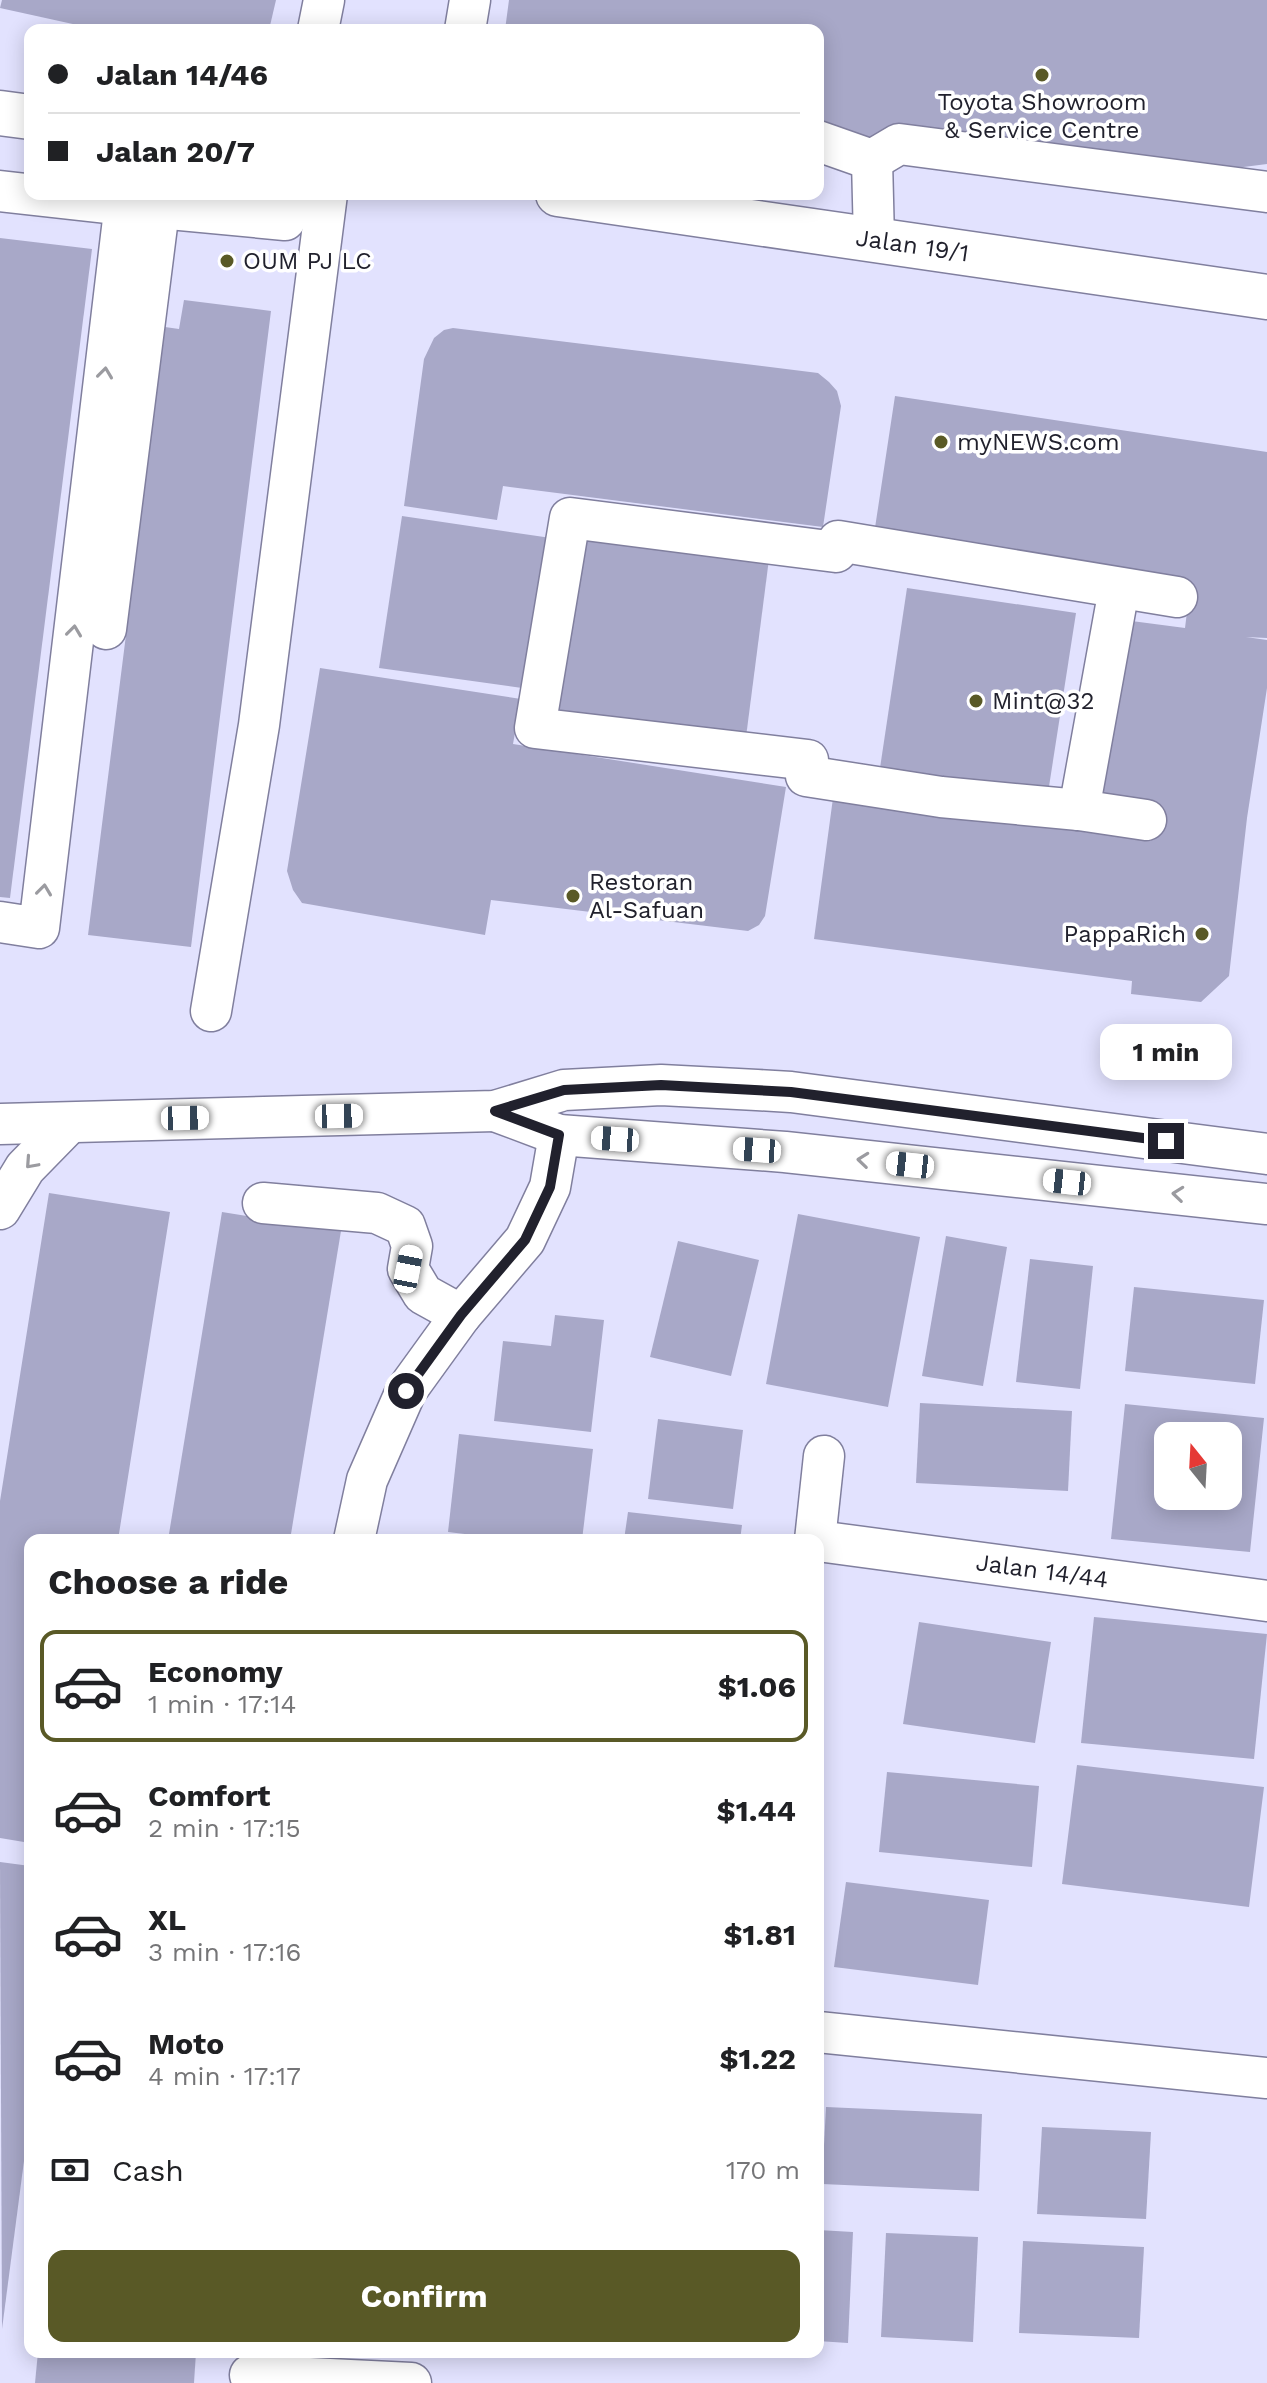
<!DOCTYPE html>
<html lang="en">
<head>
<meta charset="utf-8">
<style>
	:root { --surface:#fff; --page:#f2f2f2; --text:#202124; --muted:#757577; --line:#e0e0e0; --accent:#595926 }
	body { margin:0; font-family:"Work Sans",sans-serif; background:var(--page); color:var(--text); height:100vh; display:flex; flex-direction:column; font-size:30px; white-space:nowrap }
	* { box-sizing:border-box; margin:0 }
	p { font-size:26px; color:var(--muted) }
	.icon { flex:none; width:44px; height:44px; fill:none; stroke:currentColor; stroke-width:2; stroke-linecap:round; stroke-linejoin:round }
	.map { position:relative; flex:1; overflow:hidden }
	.panel { position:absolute; left:24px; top:1534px; width:800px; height:824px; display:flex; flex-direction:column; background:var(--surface); border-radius:16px; box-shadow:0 4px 20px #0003 }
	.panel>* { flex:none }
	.top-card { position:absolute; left:24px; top:24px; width:800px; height:176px; border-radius:16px; box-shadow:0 4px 20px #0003; display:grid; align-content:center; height:176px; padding:0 24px; background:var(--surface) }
	.needle { width:52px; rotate:342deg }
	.buttons { position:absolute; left:1154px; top:1422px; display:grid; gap:16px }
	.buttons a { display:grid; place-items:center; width:88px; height:88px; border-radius:16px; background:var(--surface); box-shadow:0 4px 20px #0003; font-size:40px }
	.end { position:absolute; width:36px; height:36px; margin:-18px; border:10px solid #21212d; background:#fff; box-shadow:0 0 0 4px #fff }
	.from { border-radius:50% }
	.bubble { position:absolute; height:56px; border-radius:16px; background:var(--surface); box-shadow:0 4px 20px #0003; font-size:26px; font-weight:700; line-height:56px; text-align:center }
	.car { position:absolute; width:24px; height:48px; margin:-24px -12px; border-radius:10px; box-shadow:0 0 6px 2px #0007; background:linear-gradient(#fff 24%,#345 0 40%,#fff 0 76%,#345 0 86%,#fff 0) }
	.top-card b { display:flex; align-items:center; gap:28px; height:76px; font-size:30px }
	.top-card b+b { border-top:2px solid var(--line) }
	.top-card i { width:20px; height:20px; background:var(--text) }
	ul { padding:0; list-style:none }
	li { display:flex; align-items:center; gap:24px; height:112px; margin:0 16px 12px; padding:0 8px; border:4px solid transparent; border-radius:16px }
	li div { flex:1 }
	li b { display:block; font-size:30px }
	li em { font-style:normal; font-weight:700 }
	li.on { border-color:var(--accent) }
	li>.icon { width:72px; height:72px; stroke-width:1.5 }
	h2 { padding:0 24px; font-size:36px; line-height:96px }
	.pay { display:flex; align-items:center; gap:20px; height:88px; padding:0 24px; font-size:30px }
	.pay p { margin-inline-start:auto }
	.primary-button { display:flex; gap:16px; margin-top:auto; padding:16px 24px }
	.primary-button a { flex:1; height:92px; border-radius:16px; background:var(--accent); color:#fff; font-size:32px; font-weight:700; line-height:92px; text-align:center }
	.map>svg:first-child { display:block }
</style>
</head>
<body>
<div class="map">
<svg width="1267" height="2383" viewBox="0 0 1267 2383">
	<rect width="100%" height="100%" fill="#e2e2fe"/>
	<g fill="#a8a8c8" fill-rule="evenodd">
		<polygon points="2,0 276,0 269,30 100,30 0,8"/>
		<polygon points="509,0 1267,0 1267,164 1228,169 842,135 818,120 818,30 505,30"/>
		<polygon points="0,238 92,249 10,898 0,897"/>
		<polygon points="184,300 271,311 191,947 88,935 165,327 179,329"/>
		<polygon points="453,328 818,373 829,382 837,391 841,406 823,527 503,486 497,520 404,506 424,359 434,338 444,330"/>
		<polygon points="895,396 1267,452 1267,638 1246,637 1267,640 1267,688 1247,818 1229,976 1201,1002 1131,994 1132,981 814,939 833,798 1151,841 1155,805 1097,798 1124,620 1185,628 1190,588 873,541"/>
		<polygon points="402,516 551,538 529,689 379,668"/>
		<polygon points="579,534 769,559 746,737 555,712"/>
		<polygon points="907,588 1076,613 1048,793 880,768"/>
		<polygon points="320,668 521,699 513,744 786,787 765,916 759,925 748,931 491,900 485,935 302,903 293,890 287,871"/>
		<polygon points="49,1193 170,1212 118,1540 30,1540 30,1843 0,1838 0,1501"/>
		<polygon points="222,1212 341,1231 290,1540 168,1540"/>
		<polygon points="798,1214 920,1237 888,1407 766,1384"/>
		<polygon points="946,1236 1007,1247 983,1386 922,1376"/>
		<polygon points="678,1241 759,1260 731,1376 650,1357"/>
		<polygon points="1030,1259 1093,1266 1080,1389 1016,1382"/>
		<polygon points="1134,1287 1264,1300 1255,1384 1125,1371"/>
		<polygon points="555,1315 604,1320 591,1432 494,1421 503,1341 551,1346"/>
		<polygon points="920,1403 1072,1411 1068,1491 916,1483"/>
		<path d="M1125 1404 1264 1418 1250 1552 1111 1539ZM1168 1436H1228V1496H1168Z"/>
		<polygon points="658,1419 743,1430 733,1509 648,1499"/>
		<polygon points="459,1434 593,1449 582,1540 515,1540 448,1532"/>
		<polygon points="628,1512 742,1525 740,1540 624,1540"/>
		<polygon points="1094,1617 1267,1634 1254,1759 1081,1743"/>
		<polygon points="919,1622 1051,1642 1035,1743 903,1724"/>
		<polygon points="1077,1765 1264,1787 1249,1907 1062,1884"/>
		<polygon points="887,1772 1039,1786 1032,1867 879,1852"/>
		<polygon points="0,1862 30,1866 30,2115 2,2329"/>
		<polygon points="846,1882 989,1900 978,1985 834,1967"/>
		<polygon points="826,2107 982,2114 979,2191 822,2184"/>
		<polygon points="1042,2127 1151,2132 1146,2219 1037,2214"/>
		<polygon points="818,2230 853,2232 848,2343 818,2341"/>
		<polygon points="886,2233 978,2237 973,2342 881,2337"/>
		<polygon points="1023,2241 1144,2247 1139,2338 1019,2333"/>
		<polygon points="38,2352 196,2352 194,2383 35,2383"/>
	</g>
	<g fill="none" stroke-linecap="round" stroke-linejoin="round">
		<g stroke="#807f9e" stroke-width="43">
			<g id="minor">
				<polyline points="318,30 324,0"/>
				<polyline points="465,30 470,0"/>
				<polyline points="818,141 872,160 899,144 1267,192"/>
				<polyline points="872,160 874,240"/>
				<polyline points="0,191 124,205"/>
				<polyline points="159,208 285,220 290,194"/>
				<polyline points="838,541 1177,597"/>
				<polyline points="106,629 161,194"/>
				<polyline points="808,760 535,728 570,518 836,552"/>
				<polyline points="806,776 941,797 1079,810 1146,820"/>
				<polyline points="1079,810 1119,589"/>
				<polyline points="0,922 39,928 126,194"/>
				<polyline points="211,1011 259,725 327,194"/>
				<polyline points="495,1111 559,1135 785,1152 1267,1204"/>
				<polyline points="0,1124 495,1111 564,1090 661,1085 757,1090 791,1092 1267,1154"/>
				<polyline points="263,1203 377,1213 405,1226 412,1246 408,1269 423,1294 461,1315"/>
				<polyline points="0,1209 25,1168 69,1123"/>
				<polyline points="354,1540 367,1480 406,1391 461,1315 525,1240 550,1187 559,1135"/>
				<polyline points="815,1540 824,1456"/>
				<path id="s1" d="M818 1541 1267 1601"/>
				<polyline points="818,2032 1267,2078"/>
				<polyline points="250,2375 411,2383"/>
			</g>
		</g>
		<g stroke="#807f9e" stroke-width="47">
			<g id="major">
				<polyline points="0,113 30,117"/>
				<path id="s2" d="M558 194 1267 297"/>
			</g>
		</g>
		<use href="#minor" stroke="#fff" stroke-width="40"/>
		<use href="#major" stroke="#fff" stroke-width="44"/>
	</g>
	<defs><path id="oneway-chevron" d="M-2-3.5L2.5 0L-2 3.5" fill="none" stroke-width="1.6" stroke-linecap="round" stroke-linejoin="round" transform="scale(2)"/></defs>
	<g stroke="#9b9ba0">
		<use href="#oneway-chevron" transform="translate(105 373) rotate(-83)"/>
		<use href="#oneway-chevron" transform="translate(74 631) rotate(-83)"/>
		<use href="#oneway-chevron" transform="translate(44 890) rotate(-83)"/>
		<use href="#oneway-chevron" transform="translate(863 1160) rotate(-174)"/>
		<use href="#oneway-chevron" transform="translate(31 1163) rotate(132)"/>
		<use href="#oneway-chevron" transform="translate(1178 1194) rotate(-174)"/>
	</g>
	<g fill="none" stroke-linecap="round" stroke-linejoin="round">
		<polyline stroke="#21212d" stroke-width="10" points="406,1391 461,1315 525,1240 550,1187 559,1135 495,1111 564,1090 661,1085 791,1092 1166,1141"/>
	</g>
	<g fill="#595926" stroke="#fff" stroke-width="3">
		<circle cx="1042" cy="75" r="8"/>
		<circle cx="227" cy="261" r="8"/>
		<circle cx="941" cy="442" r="8"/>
		<circle cx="976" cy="701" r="8"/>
		<circle cx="573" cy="896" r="8"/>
		<circle cx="1202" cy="934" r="8"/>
	</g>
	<g text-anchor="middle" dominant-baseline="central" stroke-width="7" stroke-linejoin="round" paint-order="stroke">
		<g font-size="24" fill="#21212d" stroke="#fff" text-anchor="start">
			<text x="1042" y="102" text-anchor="middle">Toyota Showroom<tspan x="1042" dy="28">&amp; Service Centre</tspan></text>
			<text x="243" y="261">OUM PJ LC</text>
			<text x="957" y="442">myNEWS.com</text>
			<text x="992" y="701">Mint@32</text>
			<text x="589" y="882">Restoran<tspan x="589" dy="28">Al-Safuan</tspan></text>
			<text x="1186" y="934" text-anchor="end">PappaRich</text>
		</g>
		<g font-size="24" fill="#21212d" stroke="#fff">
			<text stroke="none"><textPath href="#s2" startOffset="358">Jalan 19/1</textPath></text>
			<text stroke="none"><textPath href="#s1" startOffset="226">Jalan 14/44</textPath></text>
		</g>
	</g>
</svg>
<div class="buttons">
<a><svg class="needle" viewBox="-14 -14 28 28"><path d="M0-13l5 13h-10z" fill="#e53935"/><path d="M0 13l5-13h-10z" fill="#757577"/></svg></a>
</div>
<i class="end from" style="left:406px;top:1391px"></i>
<i class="end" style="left:1166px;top:1141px"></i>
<div class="bubble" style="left:1100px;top:1024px;width:132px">1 min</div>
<i class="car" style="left:339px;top:1116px;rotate:89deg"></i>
<i class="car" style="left:185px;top:1118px;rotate:89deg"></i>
<i class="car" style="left:615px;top:1139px;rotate:274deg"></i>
<i class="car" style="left:757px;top:1150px;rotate:274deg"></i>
<i class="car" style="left:910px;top:1165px;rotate:276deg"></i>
<i class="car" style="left:1067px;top:1182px;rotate:276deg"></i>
<i class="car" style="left:408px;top:1269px;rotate:11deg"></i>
<div class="top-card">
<b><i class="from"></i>Jalan 14/46</b>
<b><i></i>Jalan 20/7</b>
</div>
<section class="panel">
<h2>Choose a ride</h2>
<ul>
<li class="on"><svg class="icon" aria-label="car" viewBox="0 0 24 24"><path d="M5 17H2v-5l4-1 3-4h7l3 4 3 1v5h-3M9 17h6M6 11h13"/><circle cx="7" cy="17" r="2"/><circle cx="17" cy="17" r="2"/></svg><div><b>Economy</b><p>1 min · 17:14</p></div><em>$1.06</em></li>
<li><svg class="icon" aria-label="car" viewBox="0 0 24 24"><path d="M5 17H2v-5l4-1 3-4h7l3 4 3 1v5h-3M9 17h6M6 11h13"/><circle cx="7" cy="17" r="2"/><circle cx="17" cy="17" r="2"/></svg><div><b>Comfort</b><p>2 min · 17:15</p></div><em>$1.44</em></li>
<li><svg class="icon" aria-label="car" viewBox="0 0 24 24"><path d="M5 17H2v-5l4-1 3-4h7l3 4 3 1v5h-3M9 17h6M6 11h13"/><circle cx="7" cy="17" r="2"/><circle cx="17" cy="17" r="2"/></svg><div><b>XL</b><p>3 min · 17:16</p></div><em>$1.81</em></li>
<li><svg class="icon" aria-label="car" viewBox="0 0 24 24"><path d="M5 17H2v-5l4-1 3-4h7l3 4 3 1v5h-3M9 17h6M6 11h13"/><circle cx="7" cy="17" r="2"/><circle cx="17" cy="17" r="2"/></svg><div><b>Moto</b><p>4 min · 17:17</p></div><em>$1.22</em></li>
</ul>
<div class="pay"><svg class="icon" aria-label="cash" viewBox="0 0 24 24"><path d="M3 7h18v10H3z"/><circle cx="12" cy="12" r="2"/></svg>Cash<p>170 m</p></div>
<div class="primary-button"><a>Confirm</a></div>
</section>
</div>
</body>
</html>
